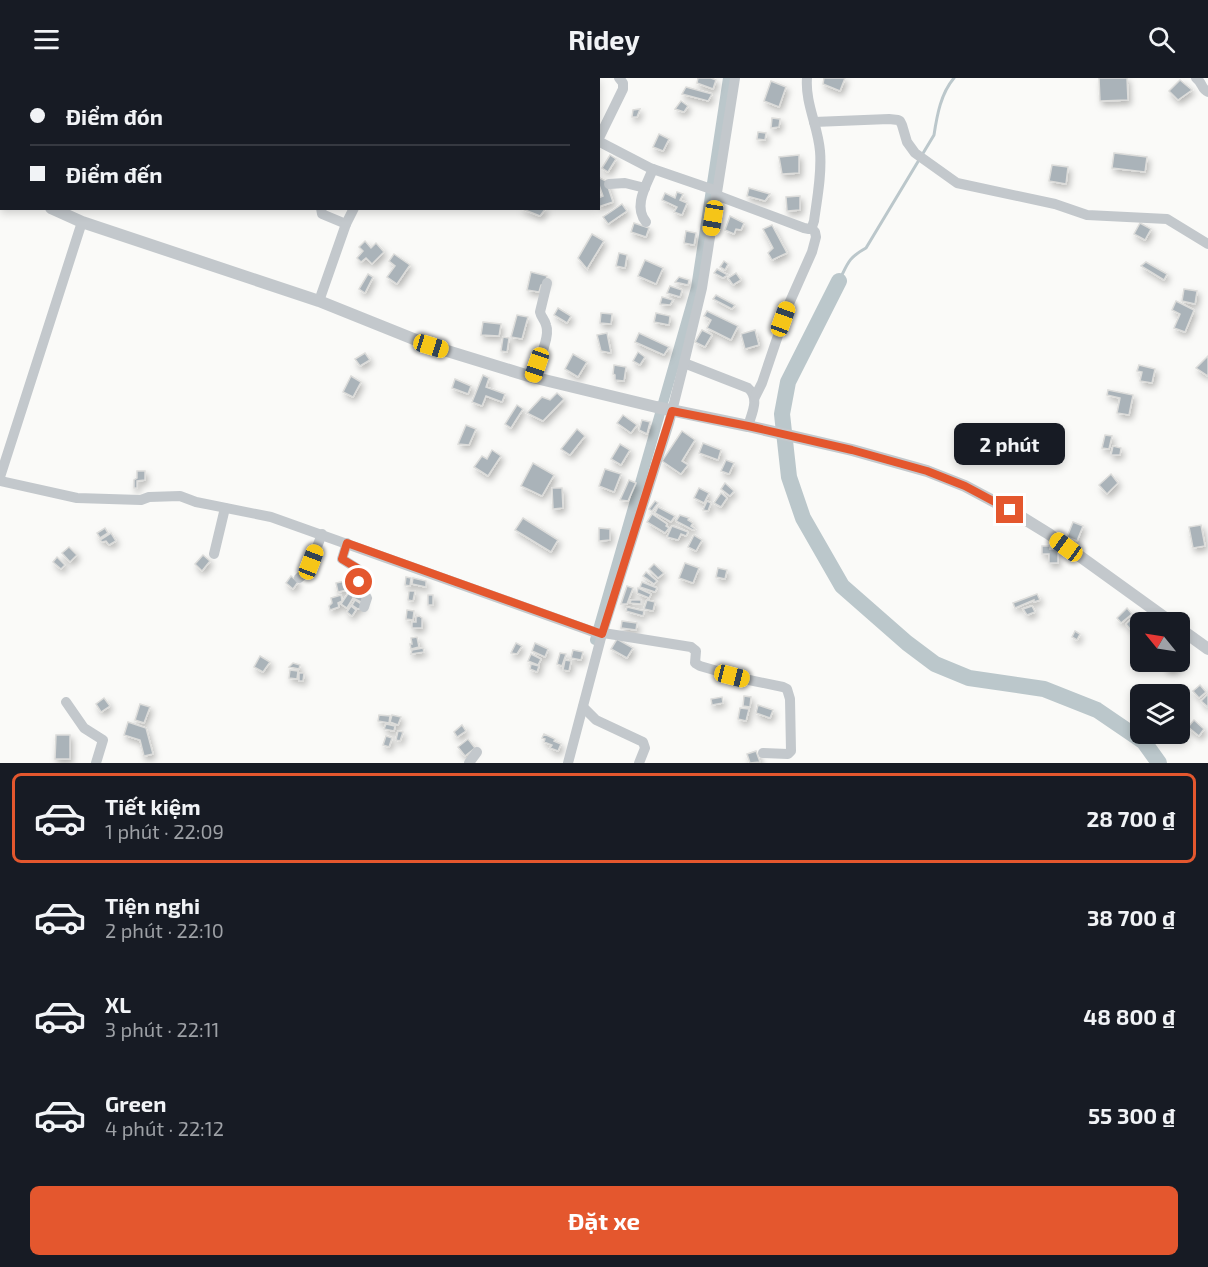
<!DOCTYPE html>
<html lang="vi">
<head>
<meta charset="utf-8">
<style>
	:root { --surface:#171b24; --page:#20242c; --text:#f1f3f6; --muted:#9ea1a6; --line:#363941; --accent:#e4572e }
	body { margin:0; font-family:"Exo 2",sans-serif; background:var(--page); color:var(--text); height:100vh; display:flex; flex-direction:column; font-size:22px; white-space:nowrap }
	* { box-sizing:border-box; margin:0 }
	p { font-size:20px; color:var(--muted) }
	.icon { flex:none; width:33px; height:33px; fill:none; stroke:currentColor; stroke-width:2; stroke-linecap:round; stroke-linejoin:round }
	.map { position:relative; height:685px; overflow:hidden }
	.side { display:flex; flex-direction:column; background:var(--surface); flex:1 }
	.side>* { flex:none }
	.guide { position:absolute; left:0px; top:0px; width:600px; height:132px; box-shadow:0 3px 9px #0003; display:grid; align-content:center; height:132px; padding:0 30px; background:var(--surface) }
	.needle { width:39px; rotate:300deg }
	.controls { position:absolute; left:1130px; top:534px; display:grid; gap:12px }
	.controls a { display:grid; place-items:center; width:60px; height:60px; border-radius:9px; background:var(--surface); box-shadow:0 3px 9px #0003; font-size:30px }
	.end { position:absolute; width:27px; height:27px; margin:-14px; border:8px solid #e4572e; background:#fff; box-shadow:0 0 0 3px #fff }
	.from { border-radius:50% }
	.bubble { position:absolute; height:42px; border-radius:9px; background:var(--surface); box-shadow:0 3px 9px #0003; font-size:20px; font-weight:700; line-height:42px; text-align:center }
	.car { position:absolute; width:18px; height:36px; margin:-18px -9px; border-radius:8px; box-shadow:0 0 4px 2px #0007; background:linear-gradient(#f5c518 24%,#345 0 40%,#f5c518 0 76%,#345 0 86%,#f5c518 0) }
	.guide b { display:flex; align-items:center; gap:21px; height:57px; font-size:22px }
	.guide b+b { border-top:2px solid var(--line) }
	.guide i { width:15px; height:15px; background:var(--text) }
	ul { padding:10px 0 0; list-style:none }
	li { display:flex; align-items:center; gap:18px; height:90px; margin:0 12px 9px; padding:0 18px; border:3px solid transparent; border-radius:9px }
	li div { flex:1 }
	li b { display:block; font-size:22px }
	li em { font-style:normal; font-weight:700 }
	li.selected { border-color:var(--accent) }
	li>.icon { width:54px; height:54px; stroke-width:1.5 }
	.cta { display:flex; gap:12px; margin-top:auto; padding:12px 30px }
	.cta a { flex:1; height:69px; border-radius:9px; background:var(--accent); color:#fff; font-size:24px; font-weight:700; line-height:69px; text-align:center }
	header { display:flex; justify-content:space-between; align-items:center; height:78px; padding:0 30px; background:var(--surface); font-size:27px; font-weight:700 }
	.map>svg:first-child { display:block }
</style>
</head>
<body>
<header><svg class="icon" aria-label="menu" viewBox="0 0 24 24"><path d="M4 6h16M4 12h16M4 18h16"/></svg>Ridey<svg class="icon" aria-label="search" viewBox="0 0 24 24"><circle cx="10" cy="10" r="6"/><path d="M15 15l6 6"/></svg></header>
<div class="map">
<svg width="1208" height="685" viewBox="0 0 1208 685">
	<defs>
		<filter id="shadow"><feDropShadow dx="2.5" dy="4" stdDeviation="3" flood-color="#0004"/></filter>
	</defs>
	<rect width="100%" height="100%" fill="#fafaf8"/>
	<g fill="none" stroke-linecap="round" stroke-linejoin="round">
		<path stroke="#bbc7cb" stroke-width="3" d="M839 203C848 185 848 180 866 170L934 57C937 37 941 15 954 0"/>
		<polyline stroke="#bbc7cb" stroke-width="10" points="595,562 696,210 728,0"/>
		<polyline stroke="#bbc7cb" stroke-width="16" points="839,203 788,304 782,336 789,399 803,440 842,508 907,565 935,586 969,600 1044,611 1097,632 1144,664 1159,685"/>
	</g>
	<g fill="#aab3b9" stroke="#dcdcda" stroke-width="1.5" filter="url(#shadow)">
		<polygon points="698,0 711,0 716,2 713,11 697,5"/>
		<polygon points="824,0 845,0 840,13 823,6"/>
		<polygon points="1099,0 1127,0 1128,22 1100,23"/>
		<polygon points="1180,2 1192,12 1178,22 1169,13"/>
		<polygon points="771,3 786,9 779,29 764,23"/>
		<polygon points="686,9 712,16 708,23 682,16"/>
		<polygon points="681,23 688,28 684,34 675,31"/>
		<polygon points="640,31 637,39 632,39 633,32"/>
		<polygon points="772,40 780,41 779,49 771,50"/>
		<polygon points="758,54 766,55 765,62 757,61"/>
		<polygon points="659,56 669,61 663,73 653,69"/>
		<polygon points="1114,75 1147,79 1145,94 1112,90"/>
		<polygon points="610,77 616,81 608,94 602,90"/>
		<polygon points="799,77 799,95 782,96 779,79"/>
		<polygon points="1052,87 1068,89 1066,106 1049,103"/>
		<polygon points="598,99 606,103 613,124 598,129 598,120 603,118 598,104"/>
		<polygon points="749,110 770,116 765,123 747,118"/>
		<polygon points="677,114 683,116 680,122 687,125 682,137 674,134 677,129 662,122 665,115 675,120"/>
		<polygon points="800,118 800,132 787,133 786,119"/>
		<polygon points="622,126 627,133 608,146 603,139"/>
		<polygon points="520,130 546,130 540,138"/>
		<polygon points="730,138 744,145 741,152 736,151 734,156 725,152"/>
		<polygon points="634,145 649,150 646,159 631,154"/>
		<polygon points="1140,145 1151,151 1145,162 1134,156"/>
		<polygon points="772,147 787,175 772,182 768,175 773,170 763,151"/>
		<polygon points="686,153 696,155 694,167 684,165"/>
		<polygon points="592,156 604,163 587,191 578,180"/>
		<polygon points="365,163 371,170 376,165 384,174 372,186 366,180 361,184 357,180 363,173 359,169"/>
		<polygon points="619,175 627,177 625,190 616,188"/>
		<polygon points="394,176 410,187 397,206 387,199 395,188 389,183"/>
		<polygon points="645,182 663,190 656,206 638,198"/>
		<polygon points="724,183 728,186 725,192 720,189"/>
		<polygon points="1146,184 1167,196 1164,202 1141,188"/>
		<polygon points="717,191 728,197 723,200 714,195"/>
		<polygon points="531,194 547,198 545,206 541,207 539,214 527,212"/>
		<polygon points="736,195 741,202 733,207 728,200"/>
		<polygon points="368,196 373,199 365,215 359,211"/>
		<polygon points="679,199 689,202 688,207 675,204"/>
		<polygon points="670,208 682,212 680,219 667,215"/>
		<polygon points="1184,211 1197,213 1195,226 1182,223"/>
		<polygon points="716,217 735,227 732,231 713,221"/>
		<polygon points="662,219 673,222 670,227 660,226"/>
		<polygon points="1176,223 1194,232 1185,254 1174,250 1180,236 1172,232"/>
		<polygon points="558,230 571,238 567,245 554,237"/>
		<polygon points="707,233 738,248 731,262 707,250 711,242 704,238"/>
		<polygon points="601,235 612,236 611,246 600,245"/>
		<polygon points="656,235 670,238 669,247 654,244"/>
		<polygon points="517,237 528,239 522,261 511,259"/>
		<polygon points="483,244 501,246 499,258 481,257"/>
		<polygon points="702,252 712,257 705,269 695,264"/>
		<polygon points="755,252 759,267 745,271 741,256"/>
		<polygon points="607,255 611,275 601,273 597,257"/>
		<polygon points="639,255 669,269 664,277 635,264"/>
		<polygon points="503,259 509,260 507,274 501,273"/>
		<polygon points="638,274 645,279 640,287 633,283"/>
		<polygon points="365,275 370,282 360,288 355,281"/>
		<polygon points="573,276 587,284 578,299 565,291"/>
		<polygon points="1208,278 1208,298 1196,290"/>
		<polygon points="614,287 626,289 624,303 615,302 615,297 613,296"/>
		<polygon points="1139,287 1155,291 1152,305 1140,303 1142,294 1137,293"/>
		<polygon points="483,297 489,300 486,309 505,316 502,324 486,318 482,328 472,324"/>
		<polygon points="351,298 361,304 353,319 343,314"/>
		<polygon points="455,301 471,308 468,316 452,310"/>
		<polygon points="1108,312 1133,317 1129,337 1117,335 1120,320 1107,317"/>
		<polygon points="557,315 564,321 543,343 527,335 542,319 550,322"/>
		<polygon points="517,327 523,331 511,350 505,346"/>
		<polygon points="623,337 637,347 631,355 617,345"/>
		<polygon points="642,342 650,344 647,356 639,352"/>
		<polygon points="466,347 476,351 469,367 458,366"/>
		<polygon points="577,351 585,358 570,377 561,371"/>
		<polygon points="682,353 695,362 682,383 688,387 681,396 662,383"/>
		<polygon points="1105,357 1112,358 1109,371 1102,370"/>
		<polygon points="703,365 721,372 718,382 699,375"/>
		<polygon points="620,366 630,372 621,387 611,381"/>
		<polygon points="1113,368 1121,370 1120,377 1111,377"/>
		<polygon points="492,372 501,378 488,398 474,389 482,378 487,381"/>
		<polygon points="726,382 734,385 729,396 721,393"/>
		<polygon points="533,385 554,397 542,418 521,408"/>
		<polygon points="605,391 621,396 614,414 599,408"/>
		<polygon points="137,393 145,393 145,402 137,403 137,410 134,410 134,402 137,400"/>
		<polygon points="1111,396 1118,405 1107,416 1099,407"/>
		<polygon points="629,402 636,405 628,423 620,422"/>
		<polygon points="725,405 734,413 730,418 721,411"/>
		<polygon points="552,410 562,410 563,430 553,431"/>
		<polygon points="699,410 709,415 704,425 694,420"/>
		<polygon points="721,415 727,420 721,429 714,425"/>
		<polygon points="655,423 658,425 652,433 649,431"/>
		<polygon points="707,423 711,425 708,433 703,432"/>
		<polygon points="658,429 675,438 671,444 655,435"/>
		<polygon points="652,436 667,446 666,448 669,450 665,455 647,444"/>
		<polygon points="680,437 689,440 688,442 693,445 691,448 695,451 693,452 676,443"/>
		<polygon points="523,440 558,462 551,474 515,452"/>
		<polygon points="1073,444 1083,448 1077,463 1067,459"/>
		<polygon points="1201,447 1205,468 1193,470 1189,449"/>
		<polygon points="672,448 688,454 686,458 681,456 678,462 667,459"/>
		<polygon points="105,450 108,455 100,460 97,455"/>
		<polygon points="599,450 610,451 610,462 599,463"/>
		<polygon points="111,455 116,463 109,467 106,463 102,464 100,462"/>
		<polygon points="694,457 702,462 696,473 688,469"/>
		<polygon points="1042,468 1050,468 1050,471 1058,471 1058,485 1049,485 1049,476 1042,476"/>
		<polygon points="69,469 77,477 70,484 62,475"/>
		<polygon points="203,477 210,483 202,493 195,486"/>
		<polygon points="57,479 65,487 61,491 53,484"/>
		<polygon points="685,485 699,490 693,505 679,500"/>
		<polygon points="654,486 664,495 658,500 649,491"/>
		<polygon points="718,490 727,492 725,501 716,499"/>
		<polygon points="646,494 657,503 654,506 643,498"/>
		<polygon points="291,498 298,504 293,511 286,505"/>
		<polygon points="406,499 411,500 410,508 405,507"/>
		<polygon points="413,500 426,503 426,509 412,506"/>
		<polygon points="345,503 347,512 338,514 336,505"/>
		<polygon points="642,504 657,510 655,514 640,509"/>
		<polygon points="627,508 633,510 627,526 621,526"/>
		<polygon points="638,510 651,516 649,520 637,515"/>
		<polygon points="351,511 364,519 361,524 353,520 347,530 341,526"/>
		<polygon points="409,513 415,513 413,523 408,522"/>
		<polygon points="1037,516 1040,522 1034,524 1034,522 1015,530 1013,525"/>
		<polygon points="341,517 342,523 338,525 339,529 330,532 329,528 332,525 331,520"/>
		<rect x="428" y="517" width="5" height="10"/>
		<polygon points="355,522 364,528 358,531 352,527"/>
		<polygon points="631,522 641,522 641,526 630,525"/>
		<polygon points="647,522 655,524 653,533 644,531"/>
		<polygon points="351,528 356,532 352,538 347,534"/>
		<polygon points="1032,528 1035,534 1027,537 1023,531"/>
		<polygon points="627,529 644,533 643,538 626,533"/>
		<polygon points="1127,530 1132,536 1121,545 1117,540"/>
		<polygon points="407,532 414,533 413,542 406,541"/>
		<polygon points="419,538 422,540 422,550 412,550 412,544 416,544 416,539"/>
		<polygon points="1132,540 1136,545 1130,551 1126,546"/>
		<polygon points="622,543 637,545 636,552 621,550"/>
		<polygon points="1075,553 1080,556 1077,562 1072,559"/>
		<polygon points="417,559 419,569 411,571 410,566 412,566 411,560"/>
		<polygon points="617,561 633,570 627,580 611,571"/>
		<polygon points="516,565 522,568 517,576 511,575"/>
		<polygon points="535,565 548,571 545,579 532,573"/>
		<polygon points="423,570 424,574 411,576 412,572"/>
		<polygon points="573,572 583,574 581,582 571,580"/>
		<polygon points="560,575 566,576 562,588 557,586"/>
		<polygon points="531,576 541,581 538,587 528,583"/>
		<polygon points="260,578 270,584 263,594 254,589"/>
		<polygon points="565,582 571,583 569,593 563,592"/>
		<polygon points="1166,584 1177,584 1175,592 1165,591"/>
		<polygon points="293,585 300,587 299,591 289,589"/>
		<polygon points="531,586 539,588 537,594 530,591"/>
		<polygon points="290,592 298,593 297,601 289,600"/>
		<polygon points="299,595 304,595 303,603 299,603"/>
		<polygon points="1200,607 1206,614 1199,620 1193,613"/>
		<polygon points="1208,616 1208,629 1201,623"/>
		<polygon points="744,618 751,619 750,629 743,628"/>
		<polygon points="722,619 723,625 712,627 711,621"/>
		<polygon points="104,620 110,628 101,634 96,626"/>
		<polygon points="140,626 150,629 144,645 135,642"/>
		<polygon points="758,627 773,632 770,640 756,635"/>
		<polygon points="740,630 749,631 746,643 738,641"/>
		<polygon points="379,637 390,638 389,645 378,643"/>
		<polygon points="392,637 401,639 398,647 390,644"/>
		<polygon points="1194,642 1204,651 1199,658 1188,649"/>
		<polygon points="128,644 146,650 153,676 144,678 140,662 124,657"/>
		<polygon points="386,646 395,648 394,653 384,651"/>
		<polygon points="462,647 466,653 457,659 454,654"/>
		<polygon points="398,653 403,654 400,663 396,662"/>
		<polygon points="544,656 555,661 554,663 561,666 558,673 550,670 552,667 544,664 545,661 542,660"/>
		<polygon points="56,657 70,657 70,681 55,681"/>
		<polygon points="386,658 392,660 389,669 383,667"/>
		<polygon points="468,661 475,670 465,678 458,669"/>
		<polygon points="756,673 760,684 750,685 747,676"/>
	</g>
	<g fill="none" stroke-linecap="round" stroke-linejoin="round">
		<g stroke="#c3c8cc" stroke-width="10">
			<polyline points="470,0 475,2"/>
			<path d="M1196 0C1203 5 1201 11 1208 14"/>
			<polyline points="14,2 14,0"/>
			<polyline points="104,2 105,0"/>
			<polyline points="258,2 259,0"/>
			<polyline points="403,2 403,0"/>
			<polyline points="567,2 568,0"/>
			<polyline points="814,44 889,41 898,42 900,43 902,47 907,64 915,75 957,105 1055,126 1087,137 1167,141 1208,166"/>
			<polyline points="0,47 2,44"/>
			<polyline points="598,62 623,11 623,5 619,0"/>
			<polyline points="598,63 650,90 717,113"/>
			<polyline points="609,106 625,105 645,110"/>
			<path d="M716 117 804 150 809 151 812 149 814 143C817 121 822 96 820 73 818 48 805 25 807 0"/>
			<polyline points="321,130 322,136 346,146"/>
			<path d="M646 144C633 128 646 108 653 91"/>
			<polyline points="319,223 346,146 354,130"/>
			<path d="M684 285 748 310C760 320 752 335 748 348"/>
			<path d="M532 299C537 287 551 259 546 247 545 242 541 239 540 234L547 205"/>
			<polyline points="755,319 762,305 788,228 812,174 816,159 815,154 811,150"/>
			<polyline points="0,399 82,144"/>
			<polyline points="0,403 77,420 141,422 149,419 180,418 196,424 271,439 591,553 691,569 696,573 695,585 700,588 749,602 783,609 787,611 790,621 791,673 788,676 763,675"/>
			<path d="M347 465 342 481 361 493C359 512 357 503 367 520L364 529"/>
			<polyline points="214,476 225,430"/>
			<polyline points="299,500 308,492 322,456"/>
			<polyline points="66,624 84,650 103,662 96,685"/>
			<polyline points="583,629 596,642 643,664 645,670 639,685"/>
			<polyline points="469,685 477,674"/>
			<polyline points="568,685 602,556 669,345 684,285 702,210 735,0"/>
		</g>
		<g stroke="#c3c8cc" stroke-width="12">
			<polyline points="0,113 2,113"/>
			<polyline points="51,130 82,144 319,223 431,268 532,299 656,329 748,348 852,372 927,393 965,408 1010,432 1049,456 1171,544"/>
			<polyline points="1179,550 1208,571"/>
		</g>
	</g>
	<g fill="none" stroke-linecap="round" stroke-linejoin="round">
		<polyline stroke="#e4572e" stroke-width="8" points="359,504 362,493 342,481 347,465 602,556 672,333 748,348 852,372 927,393 965,408 1010,432"/>
	</g>
</svg>
<div class="controls">
<a><svg class="needle" viewBox="-14 -14 28 28"><path d="M0-13l5 13h-10z" fill="#e53935"/><path d="M0 13l5-13h-10z" fill="#9ea1a6"/></svg></a>
<a><svg class="icon" aria-label="layers" viewBox="0 0 24 24"><path d="M12 4l9 5-9 5-9-5zM3 14l9 5 9-5"/></svg></a>
</div>
<i class="end from" style="left:359px;top:504px"></i>
<i class="end" style="left:1010px;top:432px"></i>
<div class="bubble" style="left:954px;top:345px;width:111px">2 phút</div>
<i class="car" style="left:713px;top:140px;rotate:189deg"></i>
<i class="car" style="left:783px;top:241px;rotate:20deg"></i>
<i class="car" style="left:431px;top:268px;rotate:107deg"></i>
<i class="car" style="left:537px;top:287px;rotate:199deg"></i>
<i class="car" style="left:1066px;top:469px;rotate:306deg"></i>
<i class="car" style="left:311px;top:484px;rotate:21deg"></i>
<i class="car" style="left:732px;top:598px;rotate:104deg"></i>
<div class="guide">
<b><i class="from"></i>Điểm đón</b>
<b><i></i>Điểm đến</b>
</div>
</div>
<section class="side">
<ul>
<li class="selected"><svg class="icon" aria-label="car" viewBox="0 0 24 24"><path d="M5 17H2v-5l4-1 3-4h7l3 4 3 1v5h-3M9 17h6M6 11h13"/><circle cx="7" cy="17" r="2"/><circle cx="17" cy="17" r="2"/></svg><div><b>Tiết kiệm</b><p>1 phút · 22:09</p></div><em>28 700 ₫</em></li>
<li><svg class="icon" aria-label="car" viewBox="0 0 24 24"><path d="M5 17H2v-5l4-1 3-4h7l3 4 3 1v5h-3M9 17h6M6 11h13"/><circle cx="7" cy="17" r="2"/><circle cx="17" cy="17" r="2"/></svg><div><b>Tiện nghi</b><p>2 phút · 22:10</p></div><em>38 700 ₫</em></li>
<li><svg class="icon" aria-label="car" viewBox="0 0 24 24"><path d="M5 17H2v-5l4-1 3-4h7l3 4 3 1v5h-3M9 17h6M6 11h13"/><circle cx="7" cy="17" r="2"/><circle cx="17" cy="17" r="2"/></svg><div><b>XL</b><p>3 phút · 22:11</p></div><em>48 800 ₫</em></li>
<li><svg class="icon" aria-label="car" viewBox="0 0 24 24"><path d="M5 17H2v-5l4-1 3-4h7l3 4 3 1v5h-3M9 17h6M6 11h13"/><circle cx="7" cy="17" r="2"/><circle cx="17" cy="17" r="2"/></svg><div><b>Green</b><p>4 phút · 22:12</p></div><em>55 300 ₫</em></li>
</ul>
<div class="cta"><a>Đặt xe</a></div>
</section>
</body>
</html>
